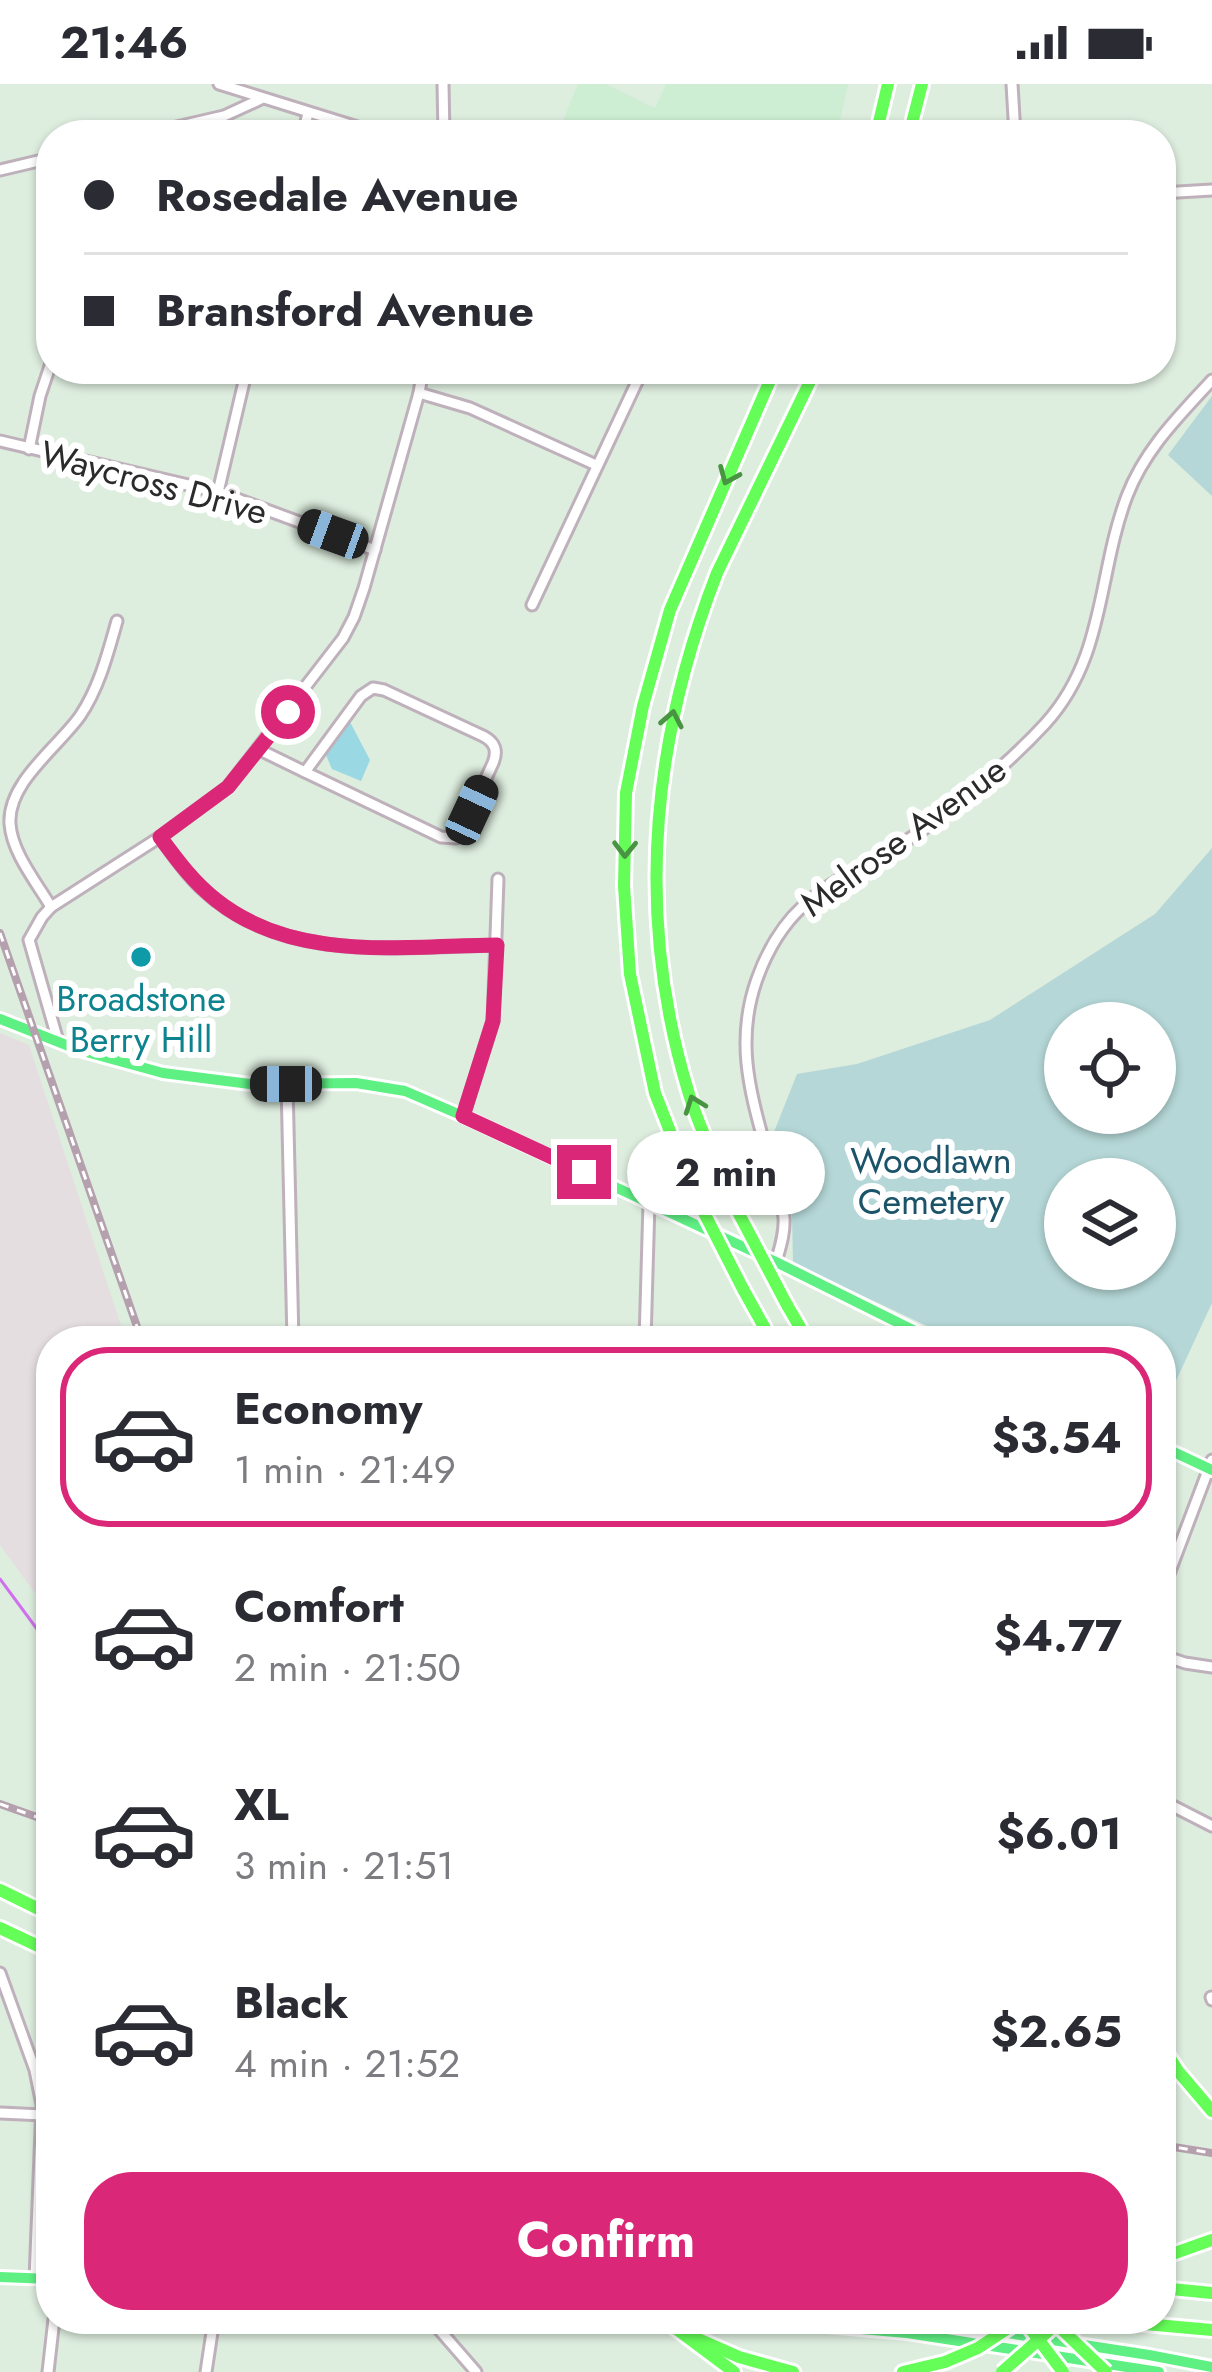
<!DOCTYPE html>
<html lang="en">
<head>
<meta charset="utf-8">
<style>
	:root { --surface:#fff; --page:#f2f2f3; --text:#2b2b33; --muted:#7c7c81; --line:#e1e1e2; --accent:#db2777 }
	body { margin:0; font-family:Jost,sans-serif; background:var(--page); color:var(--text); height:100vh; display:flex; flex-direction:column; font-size:45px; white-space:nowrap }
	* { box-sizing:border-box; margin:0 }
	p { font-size:39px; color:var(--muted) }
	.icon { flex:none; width:66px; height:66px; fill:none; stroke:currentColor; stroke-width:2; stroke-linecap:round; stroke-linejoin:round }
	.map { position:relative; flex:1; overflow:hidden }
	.sheet { position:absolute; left:36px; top:1242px; width:1140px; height:1008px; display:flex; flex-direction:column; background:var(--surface); border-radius:48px; box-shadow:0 3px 9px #0004 }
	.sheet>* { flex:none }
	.banner { position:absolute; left:36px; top:36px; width:1140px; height:264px; border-radius:48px; box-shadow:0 3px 9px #0004; display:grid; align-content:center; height:264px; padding:0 48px; background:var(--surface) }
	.fabs { position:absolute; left:1044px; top:918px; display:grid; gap:24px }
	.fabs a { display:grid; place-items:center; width:132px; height:132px; border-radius:50%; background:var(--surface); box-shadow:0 3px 9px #0004; font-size:60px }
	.end { position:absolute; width:54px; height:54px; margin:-27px; border:15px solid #db2777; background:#fff; box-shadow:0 0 0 6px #fff }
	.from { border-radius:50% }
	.bubble { position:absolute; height:84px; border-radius:42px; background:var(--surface); box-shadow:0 3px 9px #0004; font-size:39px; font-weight:700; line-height:84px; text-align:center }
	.car { position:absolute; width:36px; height:72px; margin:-36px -18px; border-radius:15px; box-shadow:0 0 9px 3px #0007; background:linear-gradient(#222 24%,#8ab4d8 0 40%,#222 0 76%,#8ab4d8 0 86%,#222 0) }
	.banner b { display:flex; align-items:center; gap:42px; height:114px; font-size:45px }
	.banner b+b { border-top:3px solid var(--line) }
	.banner i { width:30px; height:30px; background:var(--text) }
	ul { padding:21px 0 0; list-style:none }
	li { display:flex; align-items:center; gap:36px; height:180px; margin:0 24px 18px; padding:0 24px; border:6px solid transparent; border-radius:48px }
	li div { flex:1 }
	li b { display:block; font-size:45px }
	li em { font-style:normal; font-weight:700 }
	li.on { border-color:var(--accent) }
	li>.icon { width:108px; height:108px; stroke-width:1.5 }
	.action { display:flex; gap:24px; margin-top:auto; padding:24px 48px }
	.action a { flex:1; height:138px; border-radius:48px; background:var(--accent); color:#fff; font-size:48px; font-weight:700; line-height:138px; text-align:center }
	.status { display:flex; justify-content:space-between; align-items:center; height:84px; padding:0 60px; background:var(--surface); direction:ltr }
	.status svg { height:33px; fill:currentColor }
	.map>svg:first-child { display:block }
</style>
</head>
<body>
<div class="status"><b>21:46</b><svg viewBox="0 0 49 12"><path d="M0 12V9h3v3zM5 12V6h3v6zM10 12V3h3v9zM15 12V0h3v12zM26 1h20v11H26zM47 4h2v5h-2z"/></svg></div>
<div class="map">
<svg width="1212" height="2288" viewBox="0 0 1212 2288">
	<rect width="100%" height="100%" fill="#ddedde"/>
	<polygon fill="#e5dee0" points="0,949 29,961 126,1257 51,1257 51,1531 0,1461"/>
	<polygon fill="#cdeed3" points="578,0 606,0 655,24 666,0 848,0 837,51 557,51"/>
	<polygon fill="#9ad8e3" points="350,638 370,676 361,697 332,685 326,671"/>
	<g fill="#b5d7d7" fill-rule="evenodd">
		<polygon points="1212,312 1212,412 1168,371"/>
		<path d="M1212 764V1219L1161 1329V1257H959L793 1179 792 1132 770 1058 797 990 857 980 990 936 1155 830ZM1065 939H1155V1029H1065ZM1065 1095H1155V1185H1065Z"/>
	</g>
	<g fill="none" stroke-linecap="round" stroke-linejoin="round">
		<polyline stroke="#cf71ee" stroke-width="3" points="0,1495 51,1564"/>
		<g stroke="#bfb1bb" stroke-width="15">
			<g id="minor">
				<polyline points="219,0 383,51"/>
				<polyline points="443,0 444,51"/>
				<polyline points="1012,0 1015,51"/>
				<polyline points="142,51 224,32 261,15"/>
				<polyline points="303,51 308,29"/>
				<polyline points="0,86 51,74"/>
				<polyline points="1161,109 1212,106"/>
				<polyline points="419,309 470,324 596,381"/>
				<polyline points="0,357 218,408 375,466"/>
				<polyline points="29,365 40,312 51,279"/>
				<polyline points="218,408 247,285"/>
				<polyline points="532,521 643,285"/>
				<path d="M373 604 384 606 483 652C495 658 498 667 493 679L461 749 456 754 441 753 305 688 361 612Z"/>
				<polyline points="260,666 305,688"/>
				<path d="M160 753C173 771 185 789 201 804 281 880 396 863 497 861"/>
				<path d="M51 823C37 799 12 769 10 740 7 699 58 663 80 632 99 604 108 569 117 537"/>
				<polyline points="58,957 29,856 42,833 51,823 160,753 228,703 343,554 354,533 364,504 419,309 423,285"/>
				<polyline points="287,1000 293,1257"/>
				<polyline points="463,1032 493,937 498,795"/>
				<path d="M776 1178C780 1164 785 1149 784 1134 782 1116 775 1098 770 1081 753 1016 733 962 757 895 790 802 851 796 921 747 964 716 1009 679 1045 640 1106 573 1097 491 1127 412 1145 365 1179 332 1212 296"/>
				<polyline points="645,1257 649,1119"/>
				<polyline points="1161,1511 1212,1376"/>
				<polyline points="1161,1571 1185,1579 1212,1583"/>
				<polyline points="1161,1716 1212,1742"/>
				<polyline points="0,1889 35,1986 42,2021 35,2195"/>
				<polyline points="1211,1913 1212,1916"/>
				<polyline points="0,2029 43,2031"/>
				<polyline points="430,2235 476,2288"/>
				<polyline points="48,2288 54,2235"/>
				<polyline points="206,2288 214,2235"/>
			</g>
		</g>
		<g stroke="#fff" stroke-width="16">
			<g id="major">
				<polyline points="0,935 79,966 163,989 250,1000 356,999 405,1007 463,1032 776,1178 935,1257"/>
				<polyline points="1161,1362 1212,1386"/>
				<polyline points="0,2193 51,2195"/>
				<polyline points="746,2235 907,2249 1159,2288"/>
				<polyline points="916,2235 1149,2271 1212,2283"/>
			</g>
		</g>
		<g stroke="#fff" stroke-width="18">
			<g id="highway">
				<polyline points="876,51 888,0"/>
				<polyline points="909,51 922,0"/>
				<polyline points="695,1111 655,1009 630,890 624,802 626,709 643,622 670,526 775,285"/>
				<path d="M738 1128C722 1089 701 1050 689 1010 635 834 651 659 717 489L816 285"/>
				<polyline points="743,1205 772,1257"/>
				<polyline points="787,1221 808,1257"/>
				<polyline points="0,1806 51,1831"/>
				<polyline points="0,1844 51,1868"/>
				<polyline points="1161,1960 1178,1987 1212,2027"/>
				<polyline points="1161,2174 1212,2156"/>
				<polyline points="1161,2204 1212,2209"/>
				<polyline points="663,2235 734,2288"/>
				<polyline points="1090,2235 1212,2246"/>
				<polyline points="680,2247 739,2273 793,2288"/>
				<polyline points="903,2288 945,2278"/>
			</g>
		</g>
		<use href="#minor" stroke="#fff" stroke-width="9"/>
		<use href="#major" stroke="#5ff084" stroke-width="10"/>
		<use href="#highway" stroke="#65fd58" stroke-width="12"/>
		<g stroke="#b5a0ae" stroke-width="8">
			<g id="rail">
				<polyline points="0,849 142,1257"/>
				<polyline points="0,1720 51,1738"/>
				<polyline points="1161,2061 1212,2069"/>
			</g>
		</g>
		<use href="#rail" stroke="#fff" stroke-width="3" stroke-dasharray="9" stroke-linecap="butt"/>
		<g stroke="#fff" stroke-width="18" stroke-linecap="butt">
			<g id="highway-bridge">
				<polyline points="695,1111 743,1205"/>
				<polyline points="738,1128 787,1221"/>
				<polyline points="1023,2235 1063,2288"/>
				<polyline points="1052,2236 1106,2288"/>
				<polyline points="945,2278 978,2264 1022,2235"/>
				<polyline points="1002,2288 1062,2235"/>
			</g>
		</g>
		<use href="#highway-bridge" stroke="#65fd58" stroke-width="12"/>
	</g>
	<defs><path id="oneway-chevron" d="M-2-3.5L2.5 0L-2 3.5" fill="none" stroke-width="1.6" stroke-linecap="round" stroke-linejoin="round" transform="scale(3)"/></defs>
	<g stroke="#489442">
		<use href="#oneway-chevron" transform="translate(728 392) rotate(113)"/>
		<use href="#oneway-chevron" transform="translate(672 635) rotate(-79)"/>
		<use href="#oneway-chevron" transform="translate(625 765) rotate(91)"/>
		<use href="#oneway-chevron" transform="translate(694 1020) rotate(-110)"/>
	</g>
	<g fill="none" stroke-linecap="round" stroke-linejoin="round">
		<path stroke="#db2777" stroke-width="15" d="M288 628 228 703 160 753C177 776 193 798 216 816 295 879 403 862 497 861L493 937 463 1032 584 1088"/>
	</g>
	<circle fill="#0f9aa8" stroke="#fff" stroke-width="4.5" cx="141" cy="873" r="12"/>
	<g text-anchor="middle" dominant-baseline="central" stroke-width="12" stroke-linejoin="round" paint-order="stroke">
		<g font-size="36" fill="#2b2b2b" stroke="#fff">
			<text transform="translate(154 398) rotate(15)">Waycross Drive</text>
			<text transform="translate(903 752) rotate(-36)">Melrose Avenue</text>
		</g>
		<g font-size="36" fill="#0d838f" stroke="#fff">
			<text x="141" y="914">Broadstone<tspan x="141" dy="41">Berry Hill</tspan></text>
		</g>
		<g font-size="36" fill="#1b5369" stroke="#fff">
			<text x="931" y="1076">Woodlawn<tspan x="931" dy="41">Cemetery</tspan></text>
		</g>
	</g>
</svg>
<div class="fabs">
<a><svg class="icon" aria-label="locate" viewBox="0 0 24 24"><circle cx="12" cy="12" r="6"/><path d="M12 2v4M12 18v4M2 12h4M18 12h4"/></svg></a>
<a><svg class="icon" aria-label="layers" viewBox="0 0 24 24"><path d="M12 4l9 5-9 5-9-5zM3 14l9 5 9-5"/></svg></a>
</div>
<i class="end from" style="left:288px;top:628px"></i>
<i class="end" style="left:584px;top:1088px"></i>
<div class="bubble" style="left:627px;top:1047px;width:198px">2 min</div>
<i class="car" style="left:333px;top:450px;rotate:290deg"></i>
<i class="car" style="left:472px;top:726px;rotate:25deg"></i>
<i class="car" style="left:286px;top:1000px;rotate:270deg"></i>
<div class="banner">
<b><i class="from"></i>Rosedale Avenue</b>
<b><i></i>Bransford Avenue</b>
</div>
<section class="sheet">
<ul>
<li class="on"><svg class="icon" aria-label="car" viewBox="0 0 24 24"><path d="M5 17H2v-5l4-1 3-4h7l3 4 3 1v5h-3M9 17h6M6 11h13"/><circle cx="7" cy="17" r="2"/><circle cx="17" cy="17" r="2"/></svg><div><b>Economy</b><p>1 min · 21:49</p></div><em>$3.54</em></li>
<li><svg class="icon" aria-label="car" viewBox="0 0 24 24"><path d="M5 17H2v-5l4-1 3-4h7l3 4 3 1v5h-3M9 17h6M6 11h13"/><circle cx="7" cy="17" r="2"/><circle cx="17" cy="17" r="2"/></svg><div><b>Comfort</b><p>2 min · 21:50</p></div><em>$4.77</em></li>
<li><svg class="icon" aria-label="car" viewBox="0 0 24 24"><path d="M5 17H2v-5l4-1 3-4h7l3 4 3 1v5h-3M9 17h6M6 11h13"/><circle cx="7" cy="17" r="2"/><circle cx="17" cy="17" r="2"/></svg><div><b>XL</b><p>3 min · 21:51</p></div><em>$6.01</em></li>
<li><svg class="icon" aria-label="car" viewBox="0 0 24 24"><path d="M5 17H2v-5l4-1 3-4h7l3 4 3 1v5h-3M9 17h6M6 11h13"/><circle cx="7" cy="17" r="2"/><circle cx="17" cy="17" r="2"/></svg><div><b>Black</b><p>4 min · 21:52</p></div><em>$2.65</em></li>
</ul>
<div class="action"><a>Confirm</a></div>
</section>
</div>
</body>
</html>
